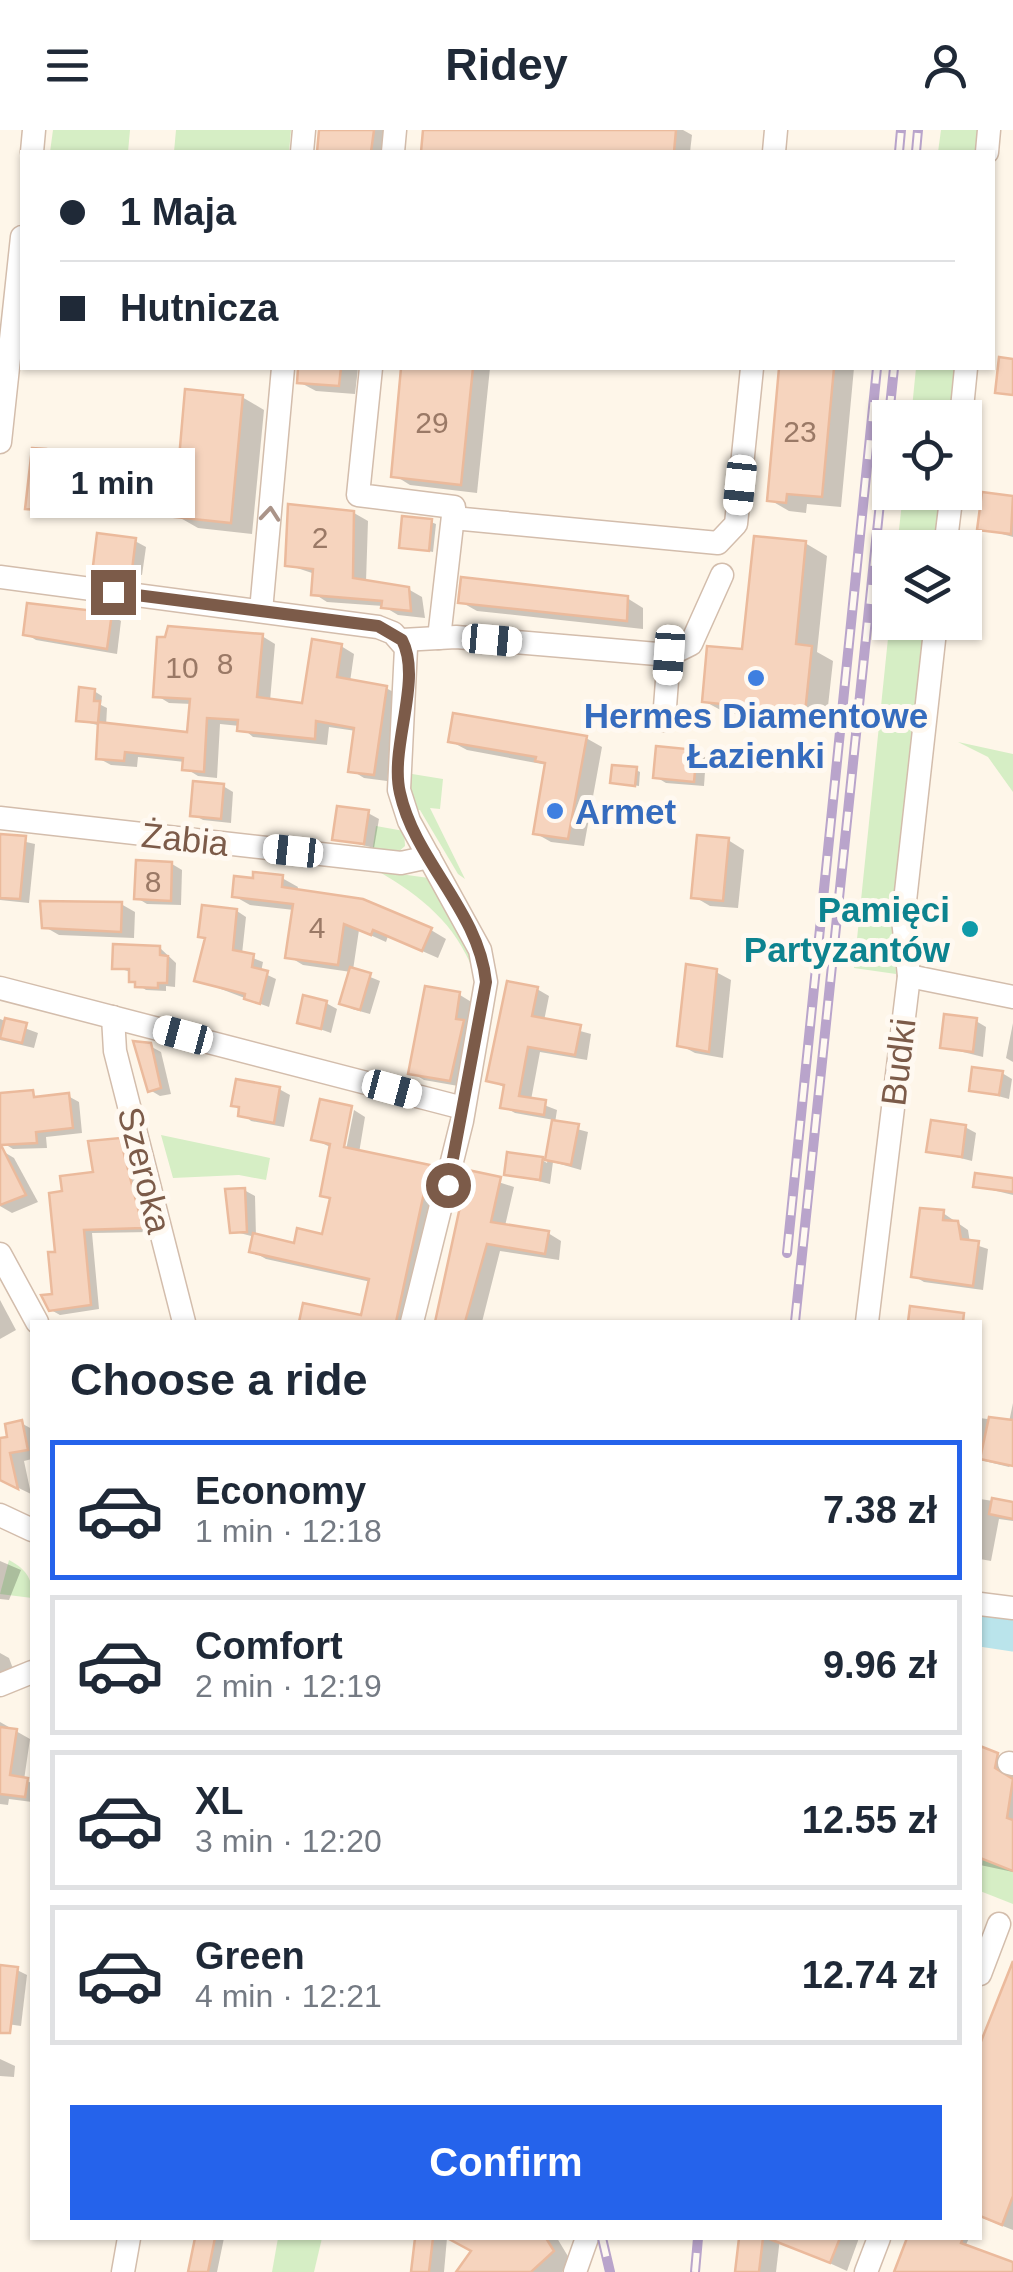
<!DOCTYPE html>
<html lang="en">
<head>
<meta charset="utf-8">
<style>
	:root { --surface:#fff; --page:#f2f2f3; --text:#1f2937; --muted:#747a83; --line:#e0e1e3; --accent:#2563eb }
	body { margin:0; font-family:Helvetica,sans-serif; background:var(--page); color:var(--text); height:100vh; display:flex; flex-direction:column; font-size:38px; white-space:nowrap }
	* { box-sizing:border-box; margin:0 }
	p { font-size:32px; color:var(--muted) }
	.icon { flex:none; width:55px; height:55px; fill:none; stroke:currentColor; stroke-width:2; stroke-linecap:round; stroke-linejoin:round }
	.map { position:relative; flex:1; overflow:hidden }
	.drawer { position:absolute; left:30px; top:1190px; width:952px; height:920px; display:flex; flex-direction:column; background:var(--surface); border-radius:0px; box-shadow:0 2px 8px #0004 }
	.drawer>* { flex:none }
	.hud { position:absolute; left:20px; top:20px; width:975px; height:220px; border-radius:0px; box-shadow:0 2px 8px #0004; display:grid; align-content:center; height:220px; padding:0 40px; background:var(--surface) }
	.fabs { position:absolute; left:872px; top:270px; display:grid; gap:20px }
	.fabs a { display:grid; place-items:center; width:110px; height:110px; border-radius:0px; background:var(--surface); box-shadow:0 2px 8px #0004; font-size:50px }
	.end { position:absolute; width:45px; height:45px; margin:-22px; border:12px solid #7c5b49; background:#fff; box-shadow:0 0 0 5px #fff }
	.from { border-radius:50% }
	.bubble { position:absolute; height:70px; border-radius:0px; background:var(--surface); box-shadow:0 2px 8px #0004; font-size:32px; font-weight:700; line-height:70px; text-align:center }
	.car { position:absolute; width:30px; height:60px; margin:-30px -15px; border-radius:12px; box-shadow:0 0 8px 2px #0007; background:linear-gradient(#fff 24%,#345 0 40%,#fff 0 76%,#345 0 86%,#fff 0) }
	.hud b { display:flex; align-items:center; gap:35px; height:95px; font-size:38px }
	.hud b+b { border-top:2px solid var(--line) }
	.hud i { width:25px; height:25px; background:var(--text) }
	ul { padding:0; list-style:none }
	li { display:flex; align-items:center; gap:30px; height:140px; margin:0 20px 15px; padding:0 20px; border:5px solid var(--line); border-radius:0px }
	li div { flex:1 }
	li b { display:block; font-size:38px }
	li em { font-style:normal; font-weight:700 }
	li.selected { border-color:var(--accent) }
	li>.icon { width:90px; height:90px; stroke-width:1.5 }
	h2 { padding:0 40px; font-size:45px; line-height:120px }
	.cta { display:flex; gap:20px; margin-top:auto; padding:20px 40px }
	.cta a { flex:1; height:115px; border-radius:0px; background:var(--accent); color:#fff; font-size:40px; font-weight:700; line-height:115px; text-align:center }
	header { display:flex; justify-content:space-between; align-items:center; height:130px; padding:0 40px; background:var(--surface); font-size:45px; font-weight:700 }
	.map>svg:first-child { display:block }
</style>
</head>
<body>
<header><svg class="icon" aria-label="menu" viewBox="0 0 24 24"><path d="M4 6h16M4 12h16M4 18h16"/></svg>Ridey<svg class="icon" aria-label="person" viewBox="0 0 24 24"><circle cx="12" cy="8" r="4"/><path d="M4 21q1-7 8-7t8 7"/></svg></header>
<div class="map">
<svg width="1013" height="2142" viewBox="0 0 1013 2142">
	<rect width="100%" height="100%" fill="#fef6e9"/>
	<g fill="#d6eec5">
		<polygon points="53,0 130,0 128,22 50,22"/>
		<polygon points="176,0 291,0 289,22 174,22"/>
		<polygon points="941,0 979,0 977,22 938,22"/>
		<polygon points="916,238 956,238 950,287 911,288"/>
		<polygon points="903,363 942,363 936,417 897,418"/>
		<polygon points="890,489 927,493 894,783 896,844 854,838"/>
		<polygon points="958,612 1013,624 1013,662 988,627"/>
		<polygon points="406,643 443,649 440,679 430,678 465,749 458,744 420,680 416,680"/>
		<polygon points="376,696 404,701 405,716 397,723 372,723"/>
		<path d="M378 741 429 748 467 812 474 842C455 793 422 767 378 741Z"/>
		<polygon points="161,1005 270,1028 266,1050 239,1045 173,1048"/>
		<path d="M9 1430C26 1439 33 1449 32 1468L0 1464Z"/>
		<polygon points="983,1728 1013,1741 1013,1774 980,1761"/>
		<polygon points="278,2108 322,2108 314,2142 272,2142"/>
	</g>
	<g fill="#0003">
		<polygon points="321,0 393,0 391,22 319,22"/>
		<polygon points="425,0 683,0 692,5 690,22 423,22"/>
		<polygon points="300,238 358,238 355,264 316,261 299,252"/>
		<polygon points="404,238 490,238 477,363 410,355 394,345"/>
		<polygon points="781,238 854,238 841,377 807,374 806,383 789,381 770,370"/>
		<polygon points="242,267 264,280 252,404 198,398 177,386"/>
		<polygon points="46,322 50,324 44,381 32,380 28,377"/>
		<polygon points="984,365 1013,369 1013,407 980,398"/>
		<polygon points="354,383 368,391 366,452 408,459 422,467 425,488 398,485 383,476 327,472 313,463 315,444 288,435"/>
		<polygon points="431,392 436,394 433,422 402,416"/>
		<polygon points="135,411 146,417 142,445 106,440 96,434"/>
		<polygon points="805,413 827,426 817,522 833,531 826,594 726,583 704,571 744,522"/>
		<polygon points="627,468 643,478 643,499 477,481 461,472"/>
		<polygon points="111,485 121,491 117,524 36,510 26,504"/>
		<polygon points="262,506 275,514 270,571 304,576 341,516 354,524 350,552 386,558 399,565 387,651 364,648 351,640 356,601 329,597 327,615 253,607 240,596 220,594 217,648 198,646 185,638 185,632 138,627 137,637 111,635 98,628 101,596 78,590 94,561 102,566 101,575 107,578 106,596 189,604 192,574 169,573 156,565"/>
		<polygon points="586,608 602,617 584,716 551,712 535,703 547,635 467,620 450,611"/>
		<polygon points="696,622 706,628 704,656 666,653 656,647"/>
		<polygon points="636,640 640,642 639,656 613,652"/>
		<polygon points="223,656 233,662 231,693 203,690 192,684"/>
		<polygon points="368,683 379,689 374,718 335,708"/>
		<polygon points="0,706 35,714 29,773 0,770"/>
		<polygon points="728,710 744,720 738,778 710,776 693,766"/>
		<polygon points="172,734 182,740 181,775 147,774 137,768"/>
		<polygon points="282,748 298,757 297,761 431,800 446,809 438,828 388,806 386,812 359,800 353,840 380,851 370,884 352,879 342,873 351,842 303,835 288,826 294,780 250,775 234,766"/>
		<polygon points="121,774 135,782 134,808 59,805 45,797"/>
		<polygon points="237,781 246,787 242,824 263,832 261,842 276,849 269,877 197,850 207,809 201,806"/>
		<polygon points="160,818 176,833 175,857 166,856 166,861 146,860 131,850 131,842 114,837"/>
		<polygon points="716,842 731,850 723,928 695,923 680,915"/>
		<polygon points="537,859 549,866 544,891 591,904 587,930 540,922 531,970 557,980 555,993 588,1002 581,1040 553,1032 550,1054 506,1043 542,1030 547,1033 554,990 515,983 503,976 506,958 489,950"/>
		<polygon points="460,865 473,873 464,957 424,950 411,942"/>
		<polygon points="326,873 337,879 331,903 300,892"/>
		<polygon points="0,889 38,903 34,918 0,910"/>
		<polygon points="976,891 986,897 983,927 943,917"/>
		<polygon points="1013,893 1013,932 1006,928"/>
		<polygon points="150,916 161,922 171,964 160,966 150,960"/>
		<polygon points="1002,943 1012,949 1009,969 972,959"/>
		<polygon points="279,959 290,965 284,997 251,991 234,975"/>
		<polygon points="0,966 68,966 79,972 82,1003 46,1007 47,1018 13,1019 3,1013"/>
		<polygon points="322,972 352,979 349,979 340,1029 344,1030 354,980 365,987 359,1023 429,1038 443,1046 412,1192 300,1192 305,1176 363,1188 371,1152 266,1129 252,1121 255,1107 232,1101 244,1060 255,1066 256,1107 296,1116 324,1107 332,1070 322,1064 332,1018 314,1009"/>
		<polygon points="965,997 976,1003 972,1031 929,1020"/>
		<polygon points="120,1010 129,1016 151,1102 92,1103 99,1179 60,1185 51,1180 65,1063 96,1044"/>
		<polygon points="4,1022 14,1028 38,1072 12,1083 0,1076"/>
		<polygon points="470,1043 514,1057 505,1096 548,1103 561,1111 559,1130 500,1121 482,1192 438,1192"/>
		<polygon points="1013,1050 1013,1065 976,1056"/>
		<polygon points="943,1083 968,1100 970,1113 988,1119 983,1160 924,1152 914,1146"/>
		<polygon points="0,1170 16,1200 0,1209"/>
		<polygon points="1013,1273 1013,1333 1009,1337 980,1330 980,1288 1009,1292"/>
		<polygon points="21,1293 32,1299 32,1329 24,1331 31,1364 0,1349 0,1314 12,1319"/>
		<polygon points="980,1369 1013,1374 1013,1391 999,1389 991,1431 980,1429"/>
		<polygon points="0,1431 21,1440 9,1470 0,1469"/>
		<polygon points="0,1523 9,1528 15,1544 0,1550"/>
		<polygon points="0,1592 30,1609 24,1650 32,1653 32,1672 9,1669 8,1675 0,1674"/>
		<polygon points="980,1618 1013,1634 1013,1742 980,1735"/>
		<polygon points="1013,1833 1013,2100 980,2087 980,1921"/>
		<polygon points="17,1840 27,1845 21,1896 0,1893 0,1858"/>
		<polygon points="0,1929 15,1936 14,1947 0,1946"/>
		<polygon points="198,2108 224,2108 217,2142 189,2142"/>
		<polygon points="417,2108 447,2108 444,2142 414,2142"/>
		<polygon points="464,2108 557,2108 572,2133 562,2142 464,2142 474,2120 461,2113"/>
		<polygon points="742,2108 780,2108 776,2142 738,2142"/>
		<polygon points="798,2108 859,2108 847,2141 794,2117"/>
		<polygon points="909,2108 969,2108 965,2117 1013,2135 1013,2142 896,2142"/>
	</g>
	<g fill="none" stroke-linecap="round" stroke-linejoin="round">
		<polyline stroke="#bae4eb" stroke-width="35" points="980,1499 1013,1504"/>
	</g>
	<g fill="#f6d4be" stroke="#ebba9c" stroke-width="2.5">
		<polygon points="374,0 371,22 317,22 319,0"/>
		<polygon points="423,0 676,0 674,22 421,22"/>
		<polygon points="999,227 1013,229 1013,265 995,263"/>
		<polygon points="298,238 341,238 339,256 297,253"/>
		<polygon points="401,238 473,238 461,355 391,347"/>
		<polygon points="779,238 834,238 822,367 787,364 786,373 767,371"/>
		<polygon points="185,259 243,265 231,393 174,387"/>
		<polygon points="32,318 46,319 40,380 25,379"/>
		<polygon points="982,362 1013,366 1011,404 977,400"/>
		<polygon points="288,374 354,381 353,448 409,457 411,481 381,478 382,471 311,465 313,439 285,436"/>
		<polygon points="402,386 432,389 429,421 399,418"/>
		<polygon points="97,403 136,408 132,440 93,436"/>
		<polygon points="754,406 806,411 796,514 812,516 805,583 702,572 707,516 742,519"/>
		<polygon points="461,447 628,466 627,491 458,473"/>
		<polygon points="27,473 112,483 107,519 23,505"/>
		<polygon points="168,496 263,504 257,567 302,573 312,509 342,514 337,547 387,556 374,645 348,642 354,598 316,591 315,609 237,601 238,590 207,588 204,642 182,640 183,628 125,622 124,631 96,629 98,592 187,602 190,569 153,567 157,507 165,507"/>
		<polygon points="79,557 95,559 94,571 100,571 98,593 76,591"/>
		<polygon points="453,583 587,606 568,709 533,704 545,633 535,631 536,627 448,612"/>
		<polygon points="656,616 697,620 694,652 653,648"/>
		<polygon points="612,635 637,637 635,656 610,653"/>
		<polygon points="193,651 224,654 221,689 190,686"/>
		<polygon points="337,676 369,680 364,714 332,710"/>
		<polygon points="0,704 26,706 20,769 0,768"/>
		<polygon points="697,705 729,708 723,771 691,768"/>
		<polygon points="136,730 172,732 171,771 134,769"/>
		<polygon points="253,742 283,745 282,757 363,769 432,798 422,821 373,800 371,805 344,794 338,835 285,828 293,774 232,767 234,746 253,748"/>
		<polygon points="40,771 122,772 121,802 42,798"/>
		<polygon points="202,775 237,779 233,820 254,824 252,837 268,841 260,874 244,869 245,864 194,851 205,808 198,807"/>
		<polygon points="113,814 160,816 160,825 168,826 167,853 158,853 158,858 135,857 135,852 129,852 129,839 112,839"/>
		<polygon points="686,834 717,839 709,922 677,916"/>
		<polygon points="350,837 371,843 360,880 339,874"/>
		<polygon points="507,851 538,857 532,886 581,895 575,925 528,917 519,966 546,970 544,985 500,978 504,955 486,951"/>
		<polygon points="425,856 460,862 456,889 464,890 450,951 408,944"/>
		<polygon points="303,865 327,871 321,899 297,893"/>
		<polygon points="944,884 977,888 973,922 940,918"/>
		<polygon points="5,888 27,893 22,913 0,908"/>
		<polygon points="133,911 151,913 161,958 148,962"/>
		<polygon points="972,937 1003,941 999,965 969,961"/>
		<polygon points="236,949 280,957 274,993 238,986 239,977 231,976"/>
		<polygon points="33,960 34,967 69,963 73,998 36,1002 37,1013 1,1015 26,1065 0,1075 0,963"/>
		<polygon points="320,969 352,976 344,1017 430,1035 396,1192 299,1192 303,1173 361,1185 369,1149 249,1122 253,1103 294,1113 297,1098 322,1104 330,1068 320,1066 330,1014 311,1010"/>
		<polygon points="552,990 579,994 571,1035 545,1030"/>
		<polygon points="931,990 966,995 962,1027 926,1022"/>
		<polygon points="120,1008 143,1098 84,1100 91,1175 49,1181 41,1165 52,1164 48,1122 55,1122 49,1063 62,1061 60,1046 93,1042 88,1011"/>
		<polygon points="507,1022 543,1027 540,1050 504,1045"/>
		<polygon points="468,1040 501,1047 491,1092 549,1101 545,1124 487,1114 465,1192 435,1192"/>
		<polygon points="975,1043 1013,1048 1013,1062 973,1057"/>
		<polygon points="245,1058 247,1102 230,1103 225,1059"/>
		<polygon points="920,1078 944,1080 943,1090 958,1091 961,1109 979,1111 973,1156 911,1147"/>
		<polygon points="910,1176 964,1183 963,1192 908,1192"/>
		<polygon points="989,1287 1013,1290 1013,1336 980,1329"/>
		<polygon points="22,1290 28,1320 10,1323 18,1359 0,1350 0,1308 7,1307 5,1294"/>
		<polygon points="992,1368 1013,1372 1013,1389 989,1384"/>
		<polygon points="0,1597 17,1599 10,1645 28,1648 25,1667 0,1664"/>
		<polygon points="980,1616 998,1623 995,1638 1013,1649 1007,1688 1013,1690 1013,1741 980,1728"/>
		<polygon points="1013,1831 1013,2066 1002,2095 980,2086 980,1914"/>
		<polygon points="0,1835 18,1837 10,1903 0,1903"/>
		<polygon points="195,2108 215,2108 208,2142 188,2142"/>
		<polygon points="415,2108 433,2108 429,2142 411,2142"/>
		<polygon points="447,2108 546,2108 554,2121 531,2142 456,2142 471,2121"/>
		<polygon points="739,2108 763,2108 759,2142 735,2142"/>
		<polygon points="767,2108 840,2108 830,2133"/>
		<polygon points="907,2108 963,2108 961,2113 1013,2132 1013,2142 894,2142"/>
	</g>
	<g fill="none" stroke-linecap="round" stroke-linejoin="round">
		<g stroke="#d3bdac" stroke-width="25">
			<g id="minor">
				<polyline points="32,22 34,0"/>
				<polyline points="302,22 304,0"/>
				<polyline points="393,22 395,0"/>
				<polyline points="774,22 776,0"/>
				<polyline points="987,22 989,0"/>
				<polyline points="371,238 358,365 454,377 439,508"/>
				<polyline points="961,288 966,238"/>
				<polyline points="0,312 22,107"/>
				<polyline points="453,388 718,413 736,394 752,238"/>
				<polyline points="945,418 952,362"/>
				<polyline points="0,447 378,497 393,503 406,518 399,660 409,691 480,820 486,852 462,991 412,1192"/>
				<polyline points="261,481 283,238"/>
				<polyline points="402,510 456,507 669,525 691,514 722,445"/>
				<polyline points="664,590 669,525"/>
				<polyline points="0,688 401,733 429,727"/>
				<polyline points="909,846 1013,867"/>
				<polyline points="0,858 463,978"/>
				<polyline points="113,887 115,921 184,1192"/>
				<polyline points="0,1124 37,1192"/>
				<polyline points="867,1192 909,846 903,789 936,492"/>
				<polyline points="0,1385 32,1400"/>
				<polyline points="980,1474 1013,1478"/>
				<polyline points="0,1555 32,1542"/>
				<polyline points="1009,1633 1013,1634"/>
				<polyline points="980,1844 999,1794"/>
				<polyline points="123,2142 129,2108"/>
				<polyline points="575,2142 587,2108"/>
				<polyline points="866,2142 879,2108"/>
			</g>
		</g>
		<use href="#minor" stroke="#fff" stroke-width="22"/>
		<g stroke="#b9a4cb" stroke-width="10">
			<g id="rail">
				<polyline points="899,22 901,0"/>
				<polyline points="916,22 918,0"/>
				<polyline points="787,1123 877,238"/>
				<polyline points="795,1192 894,238"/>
				<polyline points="602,2108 610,2142"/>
				<polyline points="695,2142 698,2108"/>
			</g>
		</g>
		<use href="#rail" stroke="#fff9f1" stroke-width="6" stroke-dasharray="19" stroke-linecap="butt"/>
	</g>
	<defs><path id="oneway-chevron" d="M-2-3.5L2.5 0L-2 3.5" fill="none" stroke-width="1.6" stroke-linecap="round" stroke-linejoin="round" transform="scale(2.5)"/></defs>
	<use stroke="#aa9489" href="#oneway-chevron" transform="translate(270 384) rotate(-85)"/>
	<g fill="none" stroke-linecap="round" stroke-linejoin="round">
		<path stroke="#7c5b49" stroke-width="12" d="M113 462 378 496 402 510C423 550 389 617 400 663 415 731 479 781 486 852L448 1055"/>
	</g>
	<g fill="#3f7fe0" stroke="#fff9f1" stroke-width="4">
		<circle cx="756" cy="548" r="10"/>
		<circle cx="555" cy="681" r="10"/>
	</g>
	<circle fill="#0f9aa8" stroke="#fff9f1" stroke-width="4" cx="970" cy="799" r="10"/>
	<g text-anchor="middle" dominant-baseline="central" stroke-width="10" stroke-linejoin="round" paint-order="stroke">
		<g font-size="30" fill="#9a7966">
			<text x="432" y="292">29</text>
			<text x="800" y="301">23</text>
			<text x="320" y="407">2</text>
			<text x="225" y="533">8</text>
			<text x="182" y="537">10</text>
			<text x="153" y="751">8</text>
			<text x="317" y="797">4</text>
		</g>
		<g font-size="35" font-weight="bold" fill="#366cbe" stroke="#fff9f1">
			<text x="756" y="585">Hermes Diamentowe<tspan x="756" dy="40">Łazienki</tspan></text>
			<text x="575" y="681" text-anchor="start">Armet</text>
		</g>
		<g font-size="35" fill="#7c5b49" stroke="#fff9f1">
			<text transform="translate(185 709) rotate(6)">Żabia</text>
			<text transform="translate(898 932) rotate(-83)">Budki</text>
			<text transform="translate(145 1040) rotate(76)">Szeroka</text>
		</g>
		<g font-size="35" font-weight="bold" fill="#0d838f" stroke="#fff9f1" text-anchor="end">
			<text x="950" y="779">Pamięci<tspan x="950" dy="40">Partyzantów</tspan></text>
		</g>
	</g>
</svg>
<div class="fabs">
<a><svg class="icon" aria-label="locate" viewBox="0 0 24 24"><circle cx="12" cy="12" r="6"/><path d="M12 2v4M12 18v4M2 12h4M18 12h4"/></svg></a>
<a><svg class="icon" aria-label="layers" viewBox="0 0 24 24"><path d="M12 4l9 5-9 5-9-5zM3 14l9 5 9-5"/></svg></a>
</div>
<i class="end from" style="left:448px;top:1055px"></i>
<i class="end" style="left:113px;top:462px"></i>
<div class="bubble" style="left:30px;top:318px;width:165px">1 min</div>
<i class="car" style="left:740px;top:355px;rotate:186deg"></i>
<i class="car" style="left:492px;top:510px;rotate:95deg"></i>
<i class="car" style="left:669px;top:525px;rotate:184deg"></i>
<i class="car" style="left:293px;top:721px;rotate:276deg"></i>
<i class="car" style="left:183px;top:905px;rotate:285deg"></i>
<i class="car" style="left:392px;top:959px;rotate:105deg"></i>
<div class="hud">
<b><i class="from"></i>1 Maja</b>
<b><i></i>Hutnicza</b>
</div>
<section class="drawer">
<h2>Choose a ride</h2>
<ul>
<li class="selected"><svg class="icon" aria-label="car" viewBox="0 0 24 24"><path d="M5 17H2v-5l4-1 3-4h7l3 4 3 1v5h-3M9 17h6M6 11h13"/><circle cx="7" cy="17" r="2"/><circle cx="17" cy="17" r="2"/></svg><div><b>Economy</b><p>1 min · 12:18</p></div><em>7.38 zł</em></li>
<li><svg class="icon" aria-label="car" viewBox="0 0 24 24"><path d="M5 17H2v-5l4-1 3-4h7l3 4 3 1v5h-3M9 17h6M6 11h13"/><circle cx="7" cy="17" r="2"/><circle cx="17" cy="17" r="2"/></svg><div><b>Comfort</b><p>2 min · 12:19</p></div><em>9.96 zł</em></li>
<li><svg class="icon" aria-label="car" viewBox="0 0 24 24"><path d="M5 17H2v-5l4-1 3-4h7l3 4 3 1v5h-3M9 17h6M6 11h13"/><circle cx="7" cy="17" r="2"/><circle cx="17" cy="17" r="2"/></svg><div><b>XL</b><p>3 min · 12:20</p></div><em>12.55 zł</em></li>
<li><svg class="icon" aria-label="car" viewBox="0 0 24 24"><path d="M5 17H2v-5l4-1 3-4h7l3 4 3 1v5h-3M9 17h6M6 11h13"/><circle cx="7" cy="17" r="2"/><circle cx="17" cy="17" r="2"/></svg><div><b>Green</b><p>4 min · 12:21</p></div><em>12.74 zł</em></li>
</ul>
<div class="cta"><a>Confirm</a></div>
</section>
</div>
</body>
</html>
